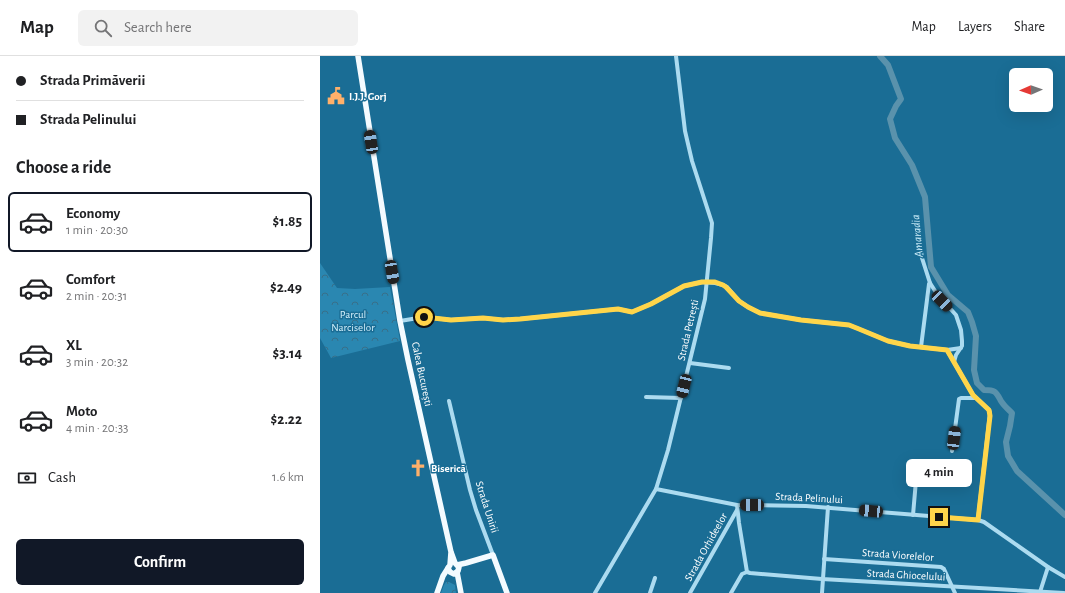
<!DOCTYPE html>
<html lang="en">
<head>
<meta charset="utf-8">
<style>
	:root { --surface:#fff; --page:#f2f2f2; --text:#202124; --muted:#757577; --line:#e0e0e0; --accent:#111827 }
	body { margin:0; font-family:"Alegreya Sans",sans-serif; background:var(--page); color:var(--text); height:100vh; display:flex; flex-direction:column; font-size:15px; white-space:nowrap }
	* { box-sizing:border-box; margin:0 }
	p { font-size:13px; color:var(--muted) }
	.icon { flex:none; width:22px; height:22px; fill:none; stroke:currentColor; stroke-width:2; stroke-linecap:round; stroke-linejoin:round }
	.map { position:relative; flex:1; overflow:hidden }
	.sheet { display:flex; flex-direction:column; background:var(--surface); width:320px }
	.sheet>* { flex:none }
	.top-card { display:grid; align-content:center; height:88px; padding:0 16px; background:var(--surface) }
	.needle { width:26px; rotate:268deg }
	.controls { position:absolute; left:689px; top:12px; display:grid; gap:8px }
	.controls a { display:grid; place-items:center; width:44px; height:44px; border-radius:6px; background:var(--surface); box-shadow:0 4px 16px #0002; font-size:20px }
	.end { position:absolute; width:18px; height:18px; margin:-9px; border:5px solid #ffd54a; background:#111; box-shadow:0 0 0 2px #111 }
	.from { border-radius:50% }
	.bubble { position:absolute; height:28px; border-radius:6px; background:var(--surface); box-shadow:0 4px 16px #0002; font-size:13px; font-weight:700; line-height:28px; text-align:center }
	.car { position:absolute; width:12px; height:24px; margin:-12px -6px; border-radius:5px; box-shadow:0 0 3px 1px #0007; background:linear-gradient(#222 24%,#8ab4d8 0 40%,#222 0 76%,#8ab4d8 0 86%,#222 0) }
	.top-card b { display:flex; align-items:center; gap:14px; height:38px; font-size:15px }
	.top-card b+b { border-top:1px solid var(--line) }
	.top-card i { width:10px; height:10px; background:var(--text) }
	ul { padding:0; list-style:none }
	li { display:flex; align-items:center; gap:12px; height:60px; margin:0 8px 6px; padding:0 8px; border:2px solid transparent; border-radius:6px }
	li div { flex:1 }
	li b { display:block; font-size:15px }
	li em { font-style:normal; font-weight:700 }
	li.current { border-color:var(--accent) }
	li>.icon { width:36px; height:36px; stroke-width:1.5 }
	h2 { padding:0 16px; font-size:18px; line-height:48px }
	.pay { display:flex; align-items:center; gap:10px; height:44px; padding:0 16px; font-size:15px }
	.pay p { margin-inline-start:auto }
	.primary-button { display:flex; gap:8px; margin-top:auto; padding:8px 16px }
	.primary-button a { flex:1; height:46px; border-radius:6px; background:var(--accent); color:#fff; font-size:16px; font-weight:700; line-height:46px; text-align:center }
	header { display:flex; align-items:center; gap:24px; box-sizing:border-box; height:56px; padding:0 20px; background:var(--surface); border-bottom:1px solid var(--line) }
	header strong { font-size:19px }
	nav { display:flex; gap:22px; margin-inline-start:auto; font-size:14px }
	.search { width:280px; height:36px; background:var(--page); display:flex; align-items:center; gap:10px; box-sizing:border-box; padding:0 14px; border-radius:6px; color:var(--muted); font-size:15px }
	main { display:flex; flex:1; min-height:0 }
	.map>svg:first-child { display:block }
</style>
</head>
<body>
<header>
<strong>Map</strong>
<div class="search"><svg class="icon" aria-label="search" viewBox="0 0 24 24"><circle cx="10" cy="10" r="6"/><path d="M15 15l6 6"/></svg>Search here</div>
<nav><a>Map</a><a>Layers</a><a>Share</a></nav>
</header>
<main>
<section class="sheet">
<div class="top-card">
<b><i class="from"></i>Strada Primăverii</b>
<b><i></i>Strada Pelinului</b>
</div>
<h2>Choose a ride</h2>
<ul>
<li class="current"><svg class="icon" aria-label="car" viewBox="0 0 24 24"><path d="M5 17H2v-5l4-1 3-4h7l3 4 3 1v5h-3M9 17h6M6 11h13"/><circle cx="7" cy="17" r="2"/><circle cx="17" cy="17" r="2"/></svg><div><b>Economy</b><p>1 min · 20:30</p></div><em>$1.85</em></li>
<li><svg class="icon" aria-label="car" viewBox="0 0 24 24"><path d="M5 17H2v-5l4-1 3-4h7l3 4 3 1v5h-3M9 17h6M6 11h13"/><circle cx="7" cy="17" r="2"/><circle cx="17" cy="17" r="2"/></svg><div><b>Comfort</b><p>2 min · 20:31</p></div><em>$2.49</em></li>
<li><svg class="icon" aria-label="car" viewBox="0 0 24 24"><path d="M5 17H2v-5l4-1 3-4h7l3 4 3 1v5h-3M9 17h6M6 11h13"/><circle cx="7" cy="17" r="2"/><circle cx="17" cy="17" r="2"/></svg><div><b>XL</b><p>3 min · 20:32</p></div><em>$3.14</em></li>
<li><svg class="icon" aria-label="car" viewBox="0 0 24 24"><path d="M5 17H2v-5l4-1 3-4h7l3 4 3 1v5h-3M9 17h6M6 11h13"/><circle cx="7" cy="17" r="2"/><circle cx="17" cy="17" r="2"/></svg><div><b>Moto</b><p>4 min · 20:33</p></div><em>$2.22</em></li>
</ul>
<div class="pay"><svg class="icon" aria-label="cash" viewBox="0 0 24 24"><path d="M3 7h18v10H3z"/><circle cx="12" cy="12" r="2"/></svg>Cash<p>1.6 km</p></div>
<div class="primary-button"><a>Confirm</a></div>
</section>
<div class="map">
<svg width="745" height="537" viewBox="0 0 745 537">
	<defs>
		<pattern id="forest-crowns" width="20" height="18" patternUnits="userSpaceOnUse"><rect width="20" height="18" fill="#2a87b1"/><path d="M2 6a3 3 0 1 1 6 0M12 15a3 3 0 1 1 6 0" fill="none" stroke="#386f89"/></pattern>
	</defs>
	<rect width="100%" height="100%" fill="#1a6d95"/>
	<g fill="url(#forest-crowns)">
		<polygon points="0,207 17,232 35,233 70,231 80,285 11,302 0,282"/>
		<polygon points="126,526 129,526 135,529 136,537 121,537 124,529"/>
	</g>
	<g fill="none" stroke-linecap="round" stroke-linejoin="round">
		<path stroke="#5a92ac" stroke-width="6" d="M560 0 568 9 581 43 576 50 570 63 575 82 592 109 605 141 611 211 628 239 648 256 652 266 656 280 654 314 657 327 664 334C676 334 676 336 681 345 684 350 689 354 692 357L690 370 686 386 688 400 697 415 745 459"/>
		<g stroke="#acdbf0" stroke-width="4">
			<polyline points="597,167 602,202 610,227 617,238 636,259 641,274 642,285 642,290 636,299 634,306"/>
			<polyline points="80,265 104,261 131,264 163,262 183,264 200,263 298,253 312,256 331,248 364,230 382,226 395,227 403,229 407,231 419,245 428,251 440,257 481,264 529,269 539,273 568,285 590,290 627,294 653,339 669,354 670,357 658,464"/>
			<polyline points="601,291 609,228 610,227"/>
			<polyline points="627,294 641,292"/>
			<polyline points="370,307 409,312"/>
			<polyline points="326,341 361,342"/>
			<polyline points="129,345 150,434 156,454 173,499"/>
			<polyline points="632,395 639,343 641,342 656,342"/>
			<polyline points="336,433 417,449 486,450 658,464 664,466 728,511 745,521"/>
			<polyline points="417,449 419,467 427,516 430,517 502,523 744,537"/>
			<polyline points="593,459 597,413"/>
			<polyline points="504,503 621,511 624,513 635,537"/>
			<polyline points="720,536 728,511"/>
			<polyline points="275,537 336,433 348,394 385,243 391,182 392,167 372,105 365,75 356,0"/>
			<polyline points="330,537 335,522"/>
			<polyline points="370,537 417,454"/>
			<polyline points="411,537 422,518 427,516"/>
			<polyline points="502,537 508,451"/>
		</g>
		<g stroke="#f4fbff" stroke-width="5.5">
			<polyline points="38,0 80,265 88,304 131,496 135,507 139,511 138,515 134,518 130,516 128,512 130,509 131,496"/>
			<polyline points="137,509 146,507 173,499 187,537"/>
			<polyline points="137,516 141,537"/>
			<polyline points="117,537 123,520 128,512"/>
		</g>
	</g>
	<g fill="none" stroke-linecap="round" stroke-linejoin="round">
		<polyline stroke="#ffd54a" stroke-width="5" points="104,261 131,264 163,262 183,264 200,263 298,253 312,256 331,248 364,230 382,226 395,226 403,229 406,231 419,245 428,251 440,257 481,264 529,269 539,273 568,285 590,290 627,294 653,339 669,354 670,360 658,464 619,461"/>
	</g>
	<defs>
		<g id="civic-bare" transform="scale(1.38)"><path d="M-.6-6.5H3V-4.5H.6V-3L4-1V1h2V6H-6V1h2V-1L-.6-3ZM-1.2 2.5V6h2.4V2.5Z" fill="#ffb06a" stroke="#1a6d95" stroke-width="2.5" paint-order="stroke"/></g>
		<g id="church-bare" transform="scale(1.38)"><path d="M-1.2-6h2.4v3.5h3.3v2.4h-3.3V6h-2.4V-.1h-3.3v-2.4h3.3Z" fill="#ffb06a" stroke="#1a6d95" stroke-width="2.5" paint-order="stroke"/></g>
	</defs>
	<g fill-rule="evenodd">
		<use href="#civic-bare" x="16" y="40"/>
		<use href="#church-bare" x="98" y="412"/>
	</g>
	<g text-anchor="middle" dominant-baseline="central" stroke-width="3" stroke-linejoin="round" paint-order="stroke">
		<g font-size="11" font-weight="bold" fill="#fff" stroke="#1a6d95" text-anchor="start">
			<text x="29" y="40">I.J.J. Gorj</text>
			<text x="111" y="412">Biserică</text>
		</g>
		<g font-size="11" fill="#d2effb" stroke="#1a6d95">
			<text x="33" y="258">Parcul<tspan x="33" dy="13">Narciselor</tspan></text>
		</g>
		<g font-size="11" fill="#fff" stroke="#1a6d95">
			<text transform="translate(368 274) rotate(-77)">Strada Petrești</text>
			<text transform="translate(102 318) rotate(78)">Calea București</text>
			<text transform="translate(489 442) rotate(3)">Strada Pelinului</text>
			<text transform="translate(167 451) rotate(72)">Strada Unirii</text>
			<text transform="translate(386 491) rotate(-61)">Strada Orhideelor</text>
			<text transform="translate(578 499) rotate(4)">Strada Viorelelor</text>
			<text transform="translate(586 519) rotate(3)">Strada Ghiocelului</text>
		</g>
		<g font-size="12" font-style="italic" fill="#caebf8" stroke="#1a6d95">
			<text transform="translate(597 180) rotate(-95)">Amaradia</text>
		</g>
	</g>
</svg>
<div class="controls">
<a><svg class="needle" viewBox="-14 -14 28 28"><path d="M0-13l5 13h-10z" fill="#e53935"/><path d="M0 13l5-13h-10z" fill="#757577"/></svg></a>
</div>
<i class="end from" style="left:104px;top:261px"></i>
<i class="end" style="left:619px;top:461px"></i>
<div class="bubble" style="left:586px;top:403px;width:66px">4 min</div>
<i class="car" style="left:51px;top:86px;rotate:351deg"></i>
<i class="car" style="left:72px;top:216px;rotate:170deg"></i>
<i class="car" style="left:622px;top:245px;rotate:136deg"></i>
<i class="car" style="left:364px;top:330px;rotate:194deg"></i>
<i class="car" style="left:634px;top:382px;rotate:7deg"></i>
<i class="car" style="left:432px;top:449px;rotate:271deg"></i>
<i class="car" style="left:551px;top:455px;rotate:275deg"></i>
</div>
</main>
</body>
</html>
